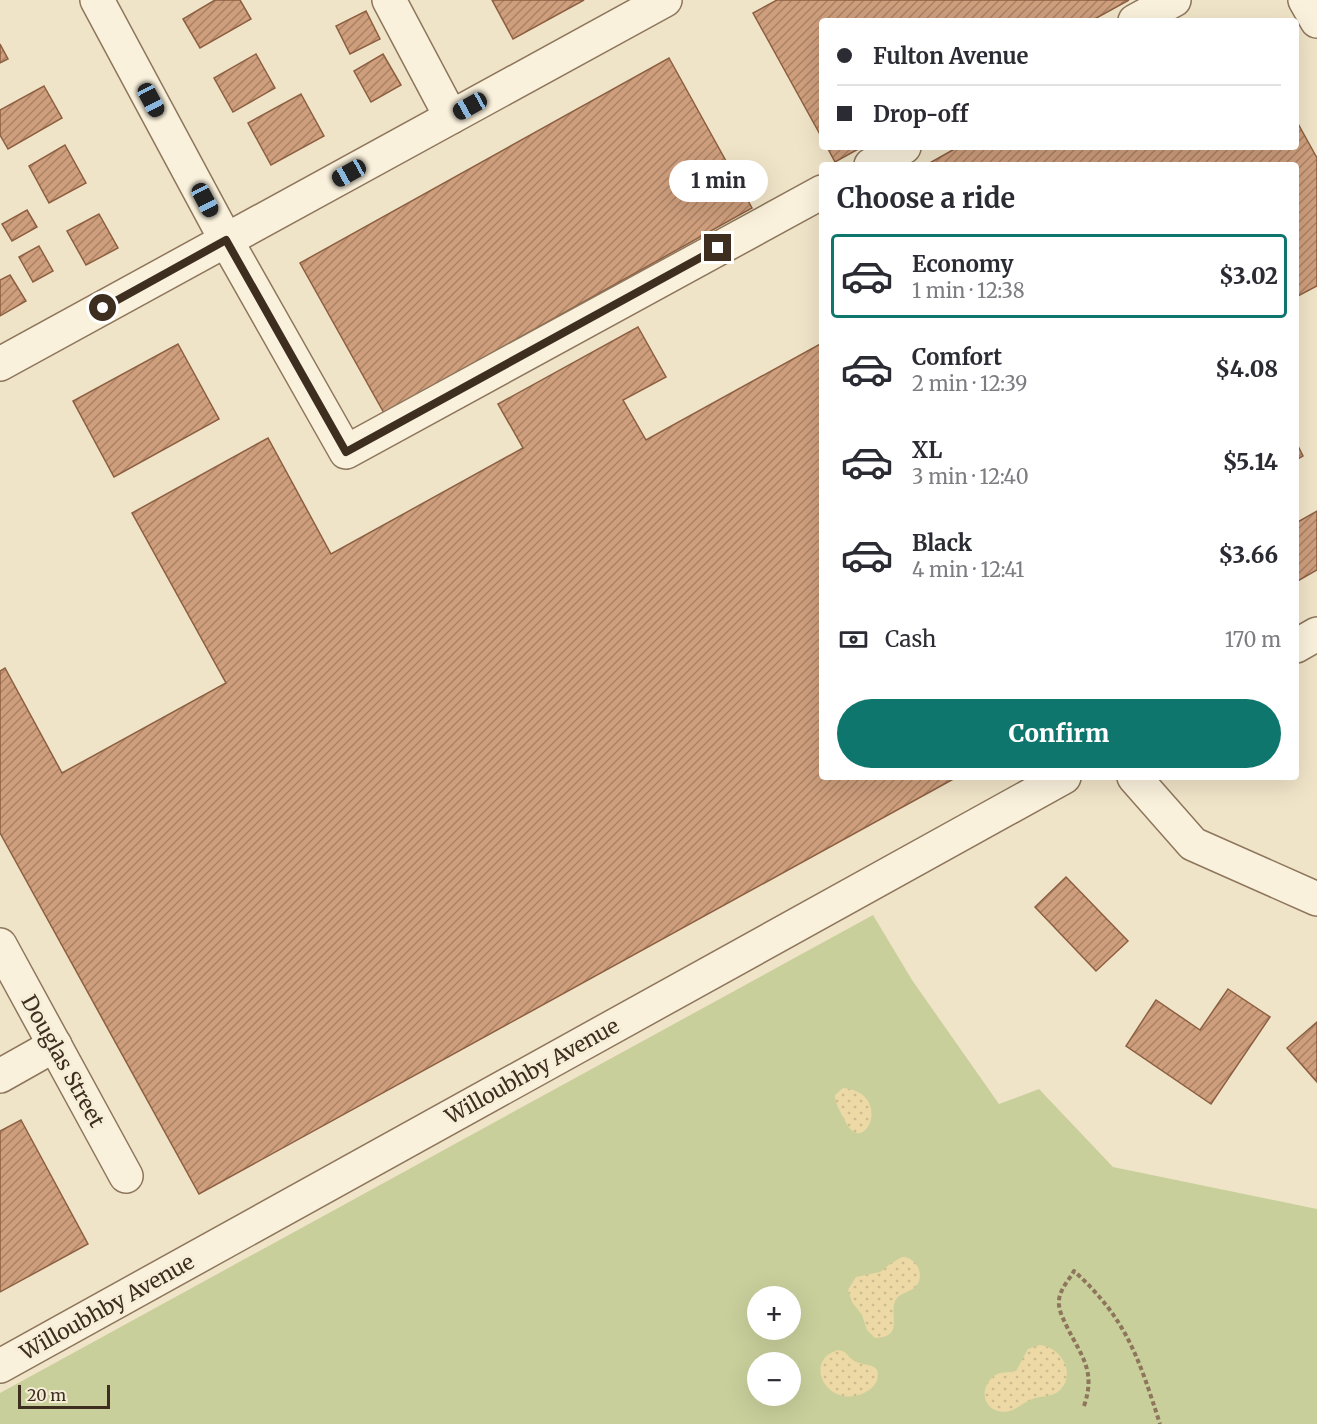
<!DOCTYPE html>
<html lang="en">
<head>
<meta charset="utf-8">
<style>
	:root { --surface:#fff; --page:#f2f2f3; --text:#2b2b33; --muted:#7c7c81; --line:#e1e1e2; --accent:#0f766e }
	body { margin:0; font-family:Merriweather,serif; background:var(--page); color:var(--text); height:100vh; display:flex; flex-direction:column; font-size:22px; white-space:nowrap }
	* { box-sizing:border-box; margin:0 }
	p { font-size:20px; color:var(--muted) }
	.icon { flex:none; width:33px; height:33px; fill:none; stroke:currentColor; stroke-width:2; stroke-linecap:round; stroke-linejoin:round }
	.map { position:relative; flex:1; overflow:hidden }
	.panel { position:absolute; left:819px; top:162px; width:480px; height:618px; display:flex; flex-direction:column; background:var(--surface); border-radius:6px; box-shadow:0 6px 24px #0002 }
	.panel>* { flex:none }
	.banner { position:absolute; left:819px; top:18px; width:480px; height:132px; border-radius:6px; box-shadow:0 6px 24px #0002; display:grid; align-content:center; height:132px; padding:0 18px; background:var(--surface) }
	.controls { position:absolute; left:747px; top:1286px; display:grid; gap:12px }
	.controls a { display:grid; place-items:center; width:54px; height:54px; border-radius:50%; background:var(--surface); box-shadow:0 6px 24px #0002; font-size:30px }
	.scale { position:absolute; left:18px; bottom:15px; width:92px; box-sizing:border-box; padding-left:6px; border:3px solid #3d2e20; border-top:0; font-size:16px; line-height:21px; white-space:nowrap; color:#3d2e20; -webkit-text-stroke:4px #f7eed8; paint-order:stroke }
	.end { position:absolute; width:27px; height:27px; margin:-14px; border:8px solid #3d2e20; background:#fff; box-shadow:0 0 0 3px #fff }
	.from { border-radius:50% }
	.bubble { position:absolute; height:42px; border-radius:21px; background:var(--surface); box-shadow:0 6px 24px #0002; font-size:20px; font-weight:800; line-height:42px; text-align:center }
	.car { position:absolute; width:18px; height:36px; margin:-18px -9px; border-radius:8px; box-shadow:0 0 4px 2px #0007; background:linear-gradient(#222 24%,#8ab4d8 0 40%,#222 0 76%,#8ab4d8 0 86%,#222 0) }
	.banner b { display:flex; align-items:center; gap:21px; height:57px; font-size:22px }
	.banner b+b { border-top:2px solid var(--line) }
	.banner i { width:15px; height:15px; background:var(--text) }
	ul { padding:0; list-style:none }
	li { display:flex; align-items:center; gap:18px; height:84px; margin:0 12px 9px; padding:0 6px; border:3px solid transparent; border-radius:6px }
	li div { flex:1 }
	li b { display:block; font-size:22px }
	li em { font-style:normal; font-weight:800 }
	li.on { border-color:var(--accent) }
	li>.icon { width:54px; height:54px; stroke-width:1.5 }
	h2 { padding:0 18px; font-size:27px; line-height:72px }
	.pay { display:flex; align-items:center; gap:15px; height:66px; padding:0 18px; font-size:22px }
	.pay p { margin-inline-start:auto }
	.button { display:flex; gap:12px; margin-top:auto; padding:12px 18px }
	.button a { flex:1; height:69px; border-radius:36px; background:var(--accent); color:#fff; font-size:24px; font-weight:800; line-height:69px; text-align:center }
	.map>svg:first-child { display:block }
</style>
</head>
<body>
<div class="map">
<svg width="1317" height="1424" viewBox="0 0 1317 1424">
	<defs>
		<pattern id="sand-dots" width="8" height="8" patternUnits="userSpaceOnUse" patternTransform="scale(1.5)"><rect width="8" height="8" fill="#ecd9a5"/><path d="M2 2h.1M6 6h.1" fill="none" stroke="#cbbb8e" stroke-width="1.8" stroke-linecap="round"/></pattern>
		<pattern id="building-hatch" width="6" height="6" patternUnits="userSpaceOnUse" patternTransform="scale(1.5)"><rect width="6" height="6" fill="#cf9f7d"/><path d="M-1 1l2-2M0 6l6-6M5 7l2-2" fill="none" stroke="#a98266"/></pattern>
	</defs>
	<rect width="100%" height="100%" fill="#f0e4c8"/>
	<path fill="#c9cf9b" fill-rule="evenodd" d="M873 915 912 980 999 1104 1039 1089 1113 1167 1317 1209V1424H0V1393ZM758 1296H790V1329H758ZM758 1362H790V1395H758Z"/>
	<g fill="url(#sand-dots)">
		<path d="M843 1088C895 1093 864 1160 845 1121 841 1112 835 1105 835 1095Z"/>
		<path d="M902 1257C915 1256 925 1273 917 1285 912 1292 902 1292 897 1298 886 1312 907 1337 875 1338L867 1330 862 1315 852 1302 848 1290 856 1277 880 1272 890 1264Z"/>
		<path d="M1040 1345C1060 1347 1077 1372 1060 1390 1052 1398 1040 1395 1030 1400 1021 1404 1015 1411 1005 1412 983 1412 978 1389 994 1376 1000 1371 1008 1373 1016 1371L1028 1349Z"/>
		<path d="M838 1350C847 1351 847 1356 853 1360 861 1367 883 1361 877 1380 875 1386 870 1390 864 1393 827 1410 802 1360 838 1350Z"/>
	</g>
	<g fill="url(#building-hatch)" stroke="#8d5f41" stroke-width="1.5">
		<polygon points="215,0 240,0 251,19 200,48 183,19"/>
		<polygon points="492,0 584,0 513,39"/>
		<polygon points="777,0 1129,0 1091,21 822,21 822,138 753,13"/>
		<polygon points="366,11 380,39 350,54 336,26"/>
		<polygon points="0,44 8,59 0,63"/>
		<polygon points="256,54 275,88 233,112 214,78"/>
		<polygon points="383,54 401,85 371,102 354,71"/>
		<polygon points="669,58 752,208 384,413 300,263"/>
		<polygon points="44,86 62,118 8,149 0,135 0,110"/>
		<polygon points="301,94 324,136 271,165 248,123"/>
		<polygon points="1296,120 1317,158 1317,286 1296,297 1296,165 926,165 958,147 1296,147"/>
		<polygon points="65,145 86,183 49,203 29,166"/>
		<polygon points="827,147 862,147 835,162"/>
		<polygon points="27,210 37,227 12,241 2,224"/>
		<polygon points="99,214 118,248 86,265 67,231"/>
		<polygon points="39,246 53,271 33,282 19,257"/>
		<polygon points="10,275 26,301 0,316 0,280"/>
		<polygon points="638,327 666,377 623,400 646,440 822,343 822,777 957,777 199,1194 0,833 0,671 5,668 62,773 226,683 132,513 268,438 331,554 523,448 498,404"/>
		<polygon points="178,344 219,419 114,477 73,401"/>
		<polygon points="1296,442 1303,456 1296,460"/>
		<polygon points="1317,511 1317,570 1296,582 1296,523"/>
		<polygon points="1066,877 1128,941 1096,971 1035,907"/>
		<polygon points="1228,989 1270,1017 1211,1104 1126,1046 1156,1000 1200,1030"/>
		<polygon points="1317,1022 1317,1082 1287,1048"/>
		<polygon points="21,1120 88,1244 0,1292 0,1131"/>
	</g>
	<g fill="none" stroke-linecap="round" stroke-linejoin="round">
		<g stroke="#8d765c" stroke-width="36">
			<g id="minor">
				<polyline points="97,0 226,240 346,452 822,192"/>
				<polyline points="389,0 451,117"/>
				<polyline points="1305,0 1317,21"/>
				<polyline points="1135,21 1174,0"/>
				<polyline points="871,165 904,147"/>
				<polyline points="0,364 665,0"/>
				<polyline points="1296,646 1317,634"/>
				<polyline points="1134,777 1193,844 1317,899"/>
				<polyline points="0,945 126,1176"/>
				<polyline points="0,1076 55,1045"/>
				<polyline points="0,1366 1064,777"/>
			</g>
		</g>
		<path stroke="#8d765c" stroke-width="4" stroke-dasharray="4.5 3" stroke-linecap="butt" d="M1084 1406C1096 1371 1082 1357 1067 1327 1063 1318 1058 1310 1059 1300 1060 1289 1069 1280 1074 1271 1127 1319 1139 1359 1160 1424"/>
		<use href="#minor" stroke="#faf1dc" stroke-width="33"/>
	</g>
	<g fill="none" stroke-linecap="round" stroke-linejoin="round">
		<polyline stroke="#3d2e20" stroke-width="8" points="103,308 226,240 346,452 718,248"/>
	</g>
	<g text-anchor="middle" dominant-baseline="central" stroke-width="6" stroke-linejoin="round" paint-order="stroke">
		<g font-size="21" fill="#3d2e20" stroke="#f7eed8">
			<text transform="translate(63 1061) rotate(61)">Douglas Street</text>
			<text transform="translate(532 1071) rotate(-29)">Willoubhby Avenue</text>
			<text transform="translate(107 1307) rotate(-29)">Willoubhby Avenue</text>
		</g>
	</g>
</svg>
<div class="controls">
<a>+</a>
<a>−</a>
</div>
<div class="scale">20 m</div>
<i class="end from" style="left:103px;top:308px"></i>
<i class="end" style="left:718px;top:248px"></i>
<div class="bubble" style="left:669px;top:160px;width:99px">1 min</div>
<i class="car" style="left:151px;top:100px;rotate:152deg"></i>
<i class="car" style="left:470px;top:106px;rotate:241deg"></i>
<i class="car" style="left:349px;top:173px;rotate:241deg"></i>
<i class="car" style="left:205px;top:200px;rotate:152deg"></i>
<div class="banner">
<b><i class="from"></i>Fulton Avenue</b>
<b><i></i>Drop-off</b>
</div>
<section class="panel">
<h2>Choose a ride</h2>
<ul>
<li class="on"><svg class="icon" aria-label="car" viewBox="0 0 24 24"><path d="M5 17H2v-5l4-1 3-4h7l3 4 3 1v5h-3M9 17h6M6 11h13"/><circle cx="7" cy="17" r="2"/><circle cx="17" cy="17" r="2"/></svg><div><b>Economy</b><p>1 min · 12:38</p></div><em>$3.02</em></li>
<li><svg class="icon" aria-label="car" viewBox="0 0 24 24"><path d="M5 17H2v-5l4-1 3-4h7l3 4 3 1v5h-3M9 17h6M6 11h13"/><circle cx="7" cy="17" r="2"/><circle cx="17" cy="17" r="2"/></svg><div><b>Comfort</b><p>2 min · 12:39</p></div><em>$4.08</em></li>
<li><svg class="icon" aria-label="car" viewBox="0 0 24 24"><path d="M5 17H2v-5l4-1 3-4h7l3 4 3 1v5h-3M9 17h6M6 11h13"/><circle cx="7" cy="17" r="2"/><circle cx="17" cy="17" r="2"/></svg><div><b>XL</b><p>3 min · 12:40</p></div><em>$5.14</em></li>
<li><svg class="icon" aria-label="car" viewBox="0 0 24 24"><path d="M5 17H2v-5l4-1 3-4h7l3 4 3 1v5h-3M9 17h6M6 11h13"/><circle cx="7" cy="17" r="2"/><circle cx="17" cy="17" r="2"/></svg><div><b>Black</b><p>4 min · 12:41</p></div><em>$3.66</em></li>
</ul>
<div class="pay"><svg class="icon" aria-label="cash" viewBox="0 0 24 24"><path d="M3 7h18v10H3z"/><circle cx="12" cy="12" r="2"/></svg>Cash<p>170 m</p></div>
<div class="button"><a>Confirm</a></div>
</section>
</div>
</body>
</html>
